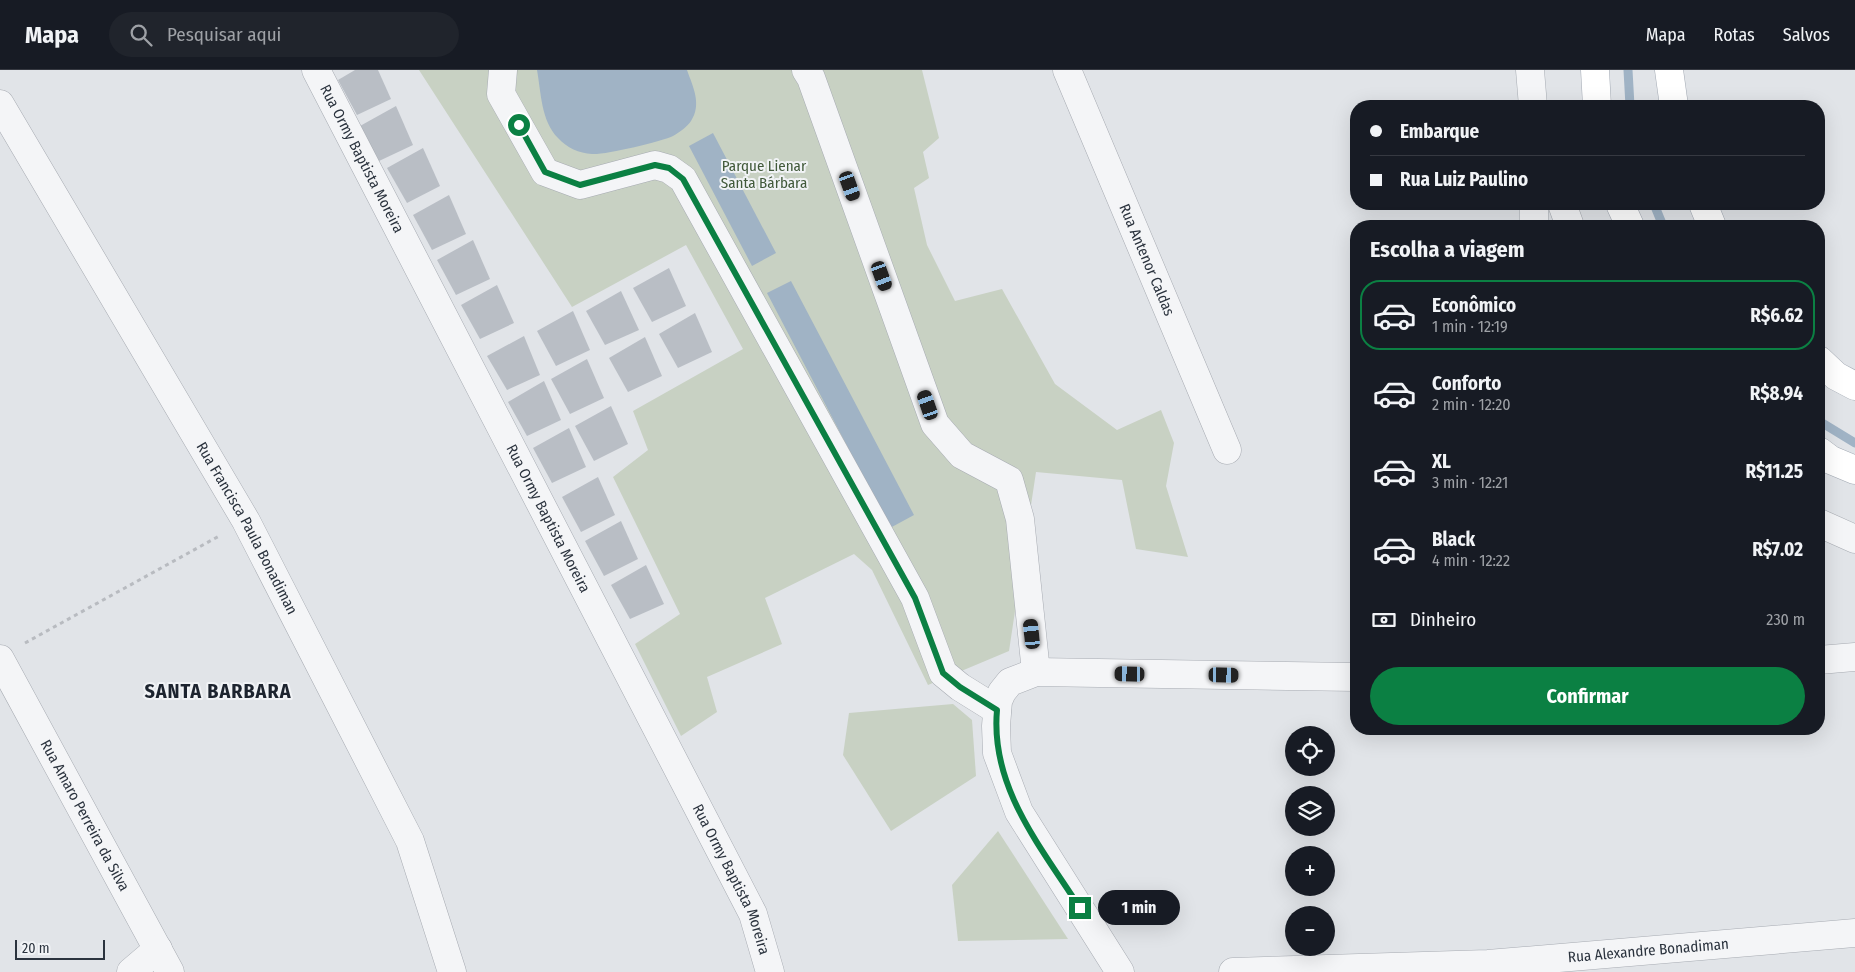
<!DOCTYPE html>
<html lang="pt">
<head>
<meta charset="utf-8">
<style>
	:root { --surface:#171b24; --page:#20242c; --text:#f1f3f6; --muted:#9ea1a6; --line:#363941; --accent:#0b8043 }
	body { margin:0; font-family:"Fira Sans Condensed",sans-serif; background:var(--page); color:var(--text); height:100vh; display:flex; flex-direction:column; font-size:19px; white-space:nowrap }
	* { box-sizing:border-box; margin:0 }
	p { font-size:16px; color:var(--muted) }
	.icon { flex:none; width:28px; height:28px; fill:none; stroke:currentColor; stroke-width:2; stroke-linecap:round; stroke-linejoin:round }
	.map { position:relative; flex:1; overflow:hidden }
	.sheet { position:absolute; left:1350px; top:150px; width:475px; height:515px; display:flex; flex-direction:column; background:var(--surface); border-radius:20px; box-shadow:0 5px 20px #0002 }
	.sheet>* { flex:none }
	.top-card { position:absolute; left:1350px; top:30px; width:475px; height:110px; border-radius:20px; box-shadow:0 5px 20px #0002; display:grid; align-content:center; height:110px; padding:0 20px; background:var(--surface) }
	.buttons { position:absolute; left:1285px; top:656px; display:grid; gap:10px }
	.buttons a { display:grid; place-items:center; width:50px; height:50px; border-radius:50%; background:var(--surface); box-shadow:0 5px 20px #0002; font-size:25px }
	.scale { position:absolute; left:15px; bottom:12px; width:90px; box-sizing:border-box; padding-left:5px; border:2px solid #2b333e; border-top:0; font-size:14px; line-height:18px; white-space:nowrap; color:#2b333e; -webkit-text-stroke:4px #f1f3f6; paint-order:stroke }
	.end { position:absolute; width:22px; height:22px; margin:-11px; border:6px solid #0b8043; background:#fff; box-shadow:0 0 0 2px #fff }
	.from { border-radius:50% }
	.bubble { position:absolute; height:35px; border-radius:18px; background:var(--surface); box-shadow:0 5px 20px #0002; font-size:16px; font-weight:700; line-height:35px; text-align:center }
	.car { position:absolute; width:15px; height:30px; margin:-15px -8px; border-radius:6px; box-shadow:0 0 4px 1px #0007; background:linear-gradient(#222 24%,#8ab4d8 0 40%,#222 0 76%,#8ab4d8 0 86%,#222 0) }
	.top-card b { display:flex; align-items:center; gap:18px; height:48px; font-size:19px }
	.top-card b+b { border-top:1px solid var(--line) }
	.top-card i { width:12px; height:12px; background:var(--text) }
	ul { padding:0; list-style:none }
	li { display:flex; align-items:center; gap:15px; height:70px; margin:0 10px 8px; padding:0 10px; border:2px solid transparent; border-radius:20px }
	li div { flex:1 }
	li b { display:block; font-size:19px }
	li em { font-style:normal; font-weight:700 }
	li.current { border-color:var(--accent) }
	li>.icon { width:45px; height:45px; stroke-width:1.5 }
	h2 { padding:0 20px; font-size:22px; line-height:60px }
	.pay { display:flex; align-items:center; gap:12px; height:55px; padding:0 20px; font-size:19px }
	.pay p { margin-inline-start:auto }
	.cta { display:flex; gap:10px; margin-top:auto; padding:10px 20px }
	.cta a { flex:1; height:58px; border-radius:30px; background:var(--accent); color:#fff; font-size:20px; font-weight:700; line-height:58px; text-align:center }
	header { display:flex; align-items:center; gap:30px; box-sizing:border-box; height:70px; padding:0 25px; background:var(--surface); border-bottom:1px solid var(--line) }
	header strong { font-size:24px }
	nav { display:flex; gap:28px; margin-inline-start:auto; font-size:18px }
	.search { width:350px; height:45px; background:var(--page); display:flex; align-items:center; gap:12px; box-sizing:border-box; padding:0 18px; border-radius:28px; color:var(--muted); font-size:19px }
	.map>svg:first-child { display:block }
</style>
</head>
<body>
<header>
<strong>Mapa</strong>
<div class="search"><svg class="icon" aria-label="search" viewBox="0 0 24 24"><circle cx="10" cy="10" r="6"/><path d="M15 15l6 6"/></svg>Pesquisar aqui</div>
<nav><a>Mapa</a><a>Rotas</a><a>Salvos</a></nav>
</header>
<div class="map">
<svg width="1855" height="902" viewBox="0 0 1855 902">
	<rect width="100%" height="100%" fill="#e1e4e8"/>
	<g fill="#c8d1c3">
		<polygon points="419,0 922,0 939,68 923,82 929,108 914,118 927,175 955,231 1002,219 1055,314 1117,360 1161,340 1174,373 1166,416 1188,487 1136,479 1122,410 1036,402 1009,581 928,615 872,500 854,484 765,528 782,574 707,607 717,642 681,666 635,574 680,544 613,407 648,380 633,341 743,279 686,175 572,237"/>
		<polygon points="953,634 972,650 976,706 891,761 843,685 849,643"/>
		<polygon points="998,761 1068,869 958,871 952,815"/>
	</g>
	<g fill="#a0b3c5">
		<path d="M537 0H687C693 17 702 34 691 51 687 57 680 62 673 66 660 72 605 85 592 84 579 83 567 78 558 68 541 51 541 22 537 0Z"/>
		<polygon points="713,63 776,183 752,196 689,76"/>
		<polygon points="791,211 914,445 890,458 767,223"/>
	</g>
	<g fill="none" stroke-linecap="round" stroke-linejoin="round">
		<g stroke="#a0b3c5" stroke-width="9">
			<polyline points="1628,0 1630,36"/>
			<polyline points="1654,134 1663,156"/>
			<polyline points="1819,351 1855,373"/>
		</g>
	</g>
	<g fill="#b9bec5">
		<polygon points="355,0 378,0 391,29 357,45 338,10"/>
		<polygon points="396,36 413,75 379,91 360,56"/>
		<polygon points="423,78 440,116 407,133 387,98"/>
		<polygon points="449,125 466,164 432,180 413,145"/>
		<polygon points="473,170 490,209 456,225 437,190"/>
		<polygon points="669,198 686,236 652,252 633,218"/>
		<polygon points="497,215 514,253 480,269 461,235"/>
		<polygon points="621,221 639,260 605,275 586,241"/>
		<polygon points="573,241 590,280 556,296 537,261"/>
		<polygon points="695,243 712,282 678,298 659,264"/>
		<polygon points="524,266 540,305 507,320 487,286"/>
		<polygon points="645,267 662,306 628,322 609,288"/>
		<polygon points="587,289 604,328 570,344 551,309"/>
		<polygon points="544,311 561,350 527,366 508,332"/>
		<polygon points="611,336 628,374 594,391 575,356"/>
		<polygon points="569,358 586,397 552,413 533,378"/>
		<polygon points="598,407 615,445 581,462 562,427"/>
		<polygon points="621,451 638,489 604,506 585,471"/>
		<polygon points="646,495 664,534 630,549 611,515"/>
	</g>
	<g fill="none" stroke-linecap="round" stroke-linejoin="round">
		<g stroke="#a7abb2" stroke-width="29">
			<g id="minor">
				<path id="s1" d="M316 0 753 844 770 902"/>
				<polyline points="503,0 501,24 545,102 580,115 655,95 669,99 683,109 915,528 943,603 960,617 997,640"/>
				<polyline points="806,0 811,8 935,354 962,385 1009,410 1020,449 1036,602"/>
				<path id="s2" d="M1067 0 1227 380"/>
				<polyline points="1530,0 1533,36"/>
				<path id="s3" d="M0 34 246 451 410 771 452 902"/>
				<polyline points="1562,134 1570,156"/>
				<polyline points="1534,156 1534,134"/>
				<polyline points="1819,453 1855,469"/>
				<path id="s4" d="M0 589 170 902"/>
				<polyline points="1819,590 1855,587"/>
				<polyline points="131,902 158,879"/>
				<polyline points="1120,902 1019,742 997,683 996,656 998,631 1002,622 1010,612 1036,602 1356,607"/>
				<path id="s5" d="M1233 902 1488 894 1855 863"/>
			</g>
		</g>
		<g stroke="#a2a9b3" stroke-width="29">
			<g id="major">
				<polyline points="1595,0 1597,36"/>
				<polyline points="1669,0 1674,36"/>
				<polyline points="1620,134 1630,156"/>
				<polyline points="1703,134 1712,156"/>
				<polyline points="1819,290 1836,306 1855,316"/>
				<polyline points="1819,381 1831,390 1855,400"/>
			</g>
		</g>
		<polyline stroke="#b8bbc0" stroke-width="3" stroke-dasharray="4 4" stroke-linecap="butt" points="25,573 221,465"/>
		<use href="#minor" stroke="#f4f5f7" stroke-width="28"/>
		<use href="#major" stroke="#fff" stroke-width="28"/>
	</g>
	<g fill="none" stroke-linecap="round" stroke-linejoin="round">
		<path stroke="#0b8043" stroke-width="6" d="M519 55 545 102 580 115 655 95 669 98 683 109 915 528 943 603 960 617 997 640C990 717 1041 777 1080 838"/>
	</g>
	<g text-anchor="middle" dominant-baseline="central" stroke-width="4" stroke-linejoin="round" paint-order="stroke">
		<g font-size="15" fill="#2b333e" stroke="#f1f3f6">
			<text stroke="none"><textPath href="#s1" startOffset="100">Rua Ormy Baptista Moreira</textPath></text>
			<text stroke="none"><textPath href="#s2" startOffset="206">Rua Antenor Caldas</textPath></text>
			<text stroke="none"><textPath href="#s1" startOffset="505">Rua Ormy Baptista Moreira</textPath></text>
			<text stroke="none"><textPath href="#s3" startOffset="491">Rua Francisca Paula Bonadiman</textPath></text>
			<text stroke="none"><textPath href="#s4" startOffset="178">Rua Amaro Perreira da Silva</textPath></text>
			<text stroke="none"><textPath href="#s1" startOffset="910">Rua Ormy Baptista Moreira</textPath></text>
			<text stroke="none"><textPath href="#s5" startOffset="416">Rua Alexandre Bonadiman</textPath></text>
		</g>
		<g font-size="15" fill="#41593a" stroke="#f1f3f6">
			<text x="764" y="96">Parque Lienar<tspan x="764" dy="17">Santa Bárbara</tspan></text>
		</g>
		<g font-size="20" font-weight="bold" letter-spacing="1" fill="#1d242f" stroke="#f1f3f6">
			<text x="218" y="621">SANTA BARBARA</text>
		</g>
	</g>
</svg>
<div class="buttons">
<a><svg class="icon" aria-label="locate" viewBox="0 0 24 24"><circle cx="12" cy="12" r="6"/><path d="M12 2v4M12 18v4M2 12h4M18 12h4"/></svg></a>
<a><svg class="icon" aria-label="layers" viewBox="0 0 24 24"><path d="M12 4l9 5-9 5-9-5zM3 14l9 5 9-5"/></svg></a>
<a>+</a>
<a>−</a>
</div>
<div class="scale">20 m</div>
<i class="end from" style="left:519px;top:55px"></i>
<i class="end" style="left:1080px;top:838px"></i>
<div class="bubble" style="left:1098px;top:820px;width:82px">1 min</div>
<i class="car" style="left:850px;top:116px;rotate:160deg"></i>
<i class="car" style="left:882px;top:206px;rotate:160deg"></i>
<i class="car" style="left:928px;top:335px;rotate:341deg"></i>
<i class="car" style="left:1032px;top:564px;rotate:354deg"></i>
<i class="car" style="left:1130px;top:604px;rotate:271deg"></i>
<i class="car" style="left:1224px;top:605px;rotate:91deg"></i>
<div class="top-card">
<b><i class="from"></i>Embarque</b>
<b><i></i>Rua Luiz Paulino</b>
</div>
<section class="sheet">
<h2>Escolha a viagem</h2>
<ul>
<li class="current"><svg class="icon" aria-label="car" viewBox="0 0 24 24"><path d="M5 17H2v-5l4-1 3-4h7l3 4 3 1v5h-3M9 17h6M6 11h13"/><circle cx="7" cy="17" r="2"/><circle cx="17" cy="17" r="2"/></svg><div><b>Econômico</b><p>1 min · 12:19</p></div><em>R$6.62</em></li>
<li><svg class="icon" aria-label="car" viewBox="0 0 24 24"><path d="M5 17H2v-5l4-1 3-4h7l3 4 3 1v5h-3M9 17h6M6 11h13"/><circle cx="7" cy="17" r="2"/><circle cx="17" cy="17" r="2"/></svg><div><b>Conforto</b><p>2 min · 12:20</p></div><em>R$8.94</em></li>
<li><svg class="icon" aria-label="car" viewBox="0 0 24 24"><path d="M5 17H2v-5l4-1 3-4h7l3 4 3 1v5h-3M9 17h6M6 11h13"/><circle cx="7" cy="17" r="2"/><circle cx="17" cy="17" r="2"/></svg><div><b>XL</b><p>3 min · 12:21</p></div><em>R$11.25</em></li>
<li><svg class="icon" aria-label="car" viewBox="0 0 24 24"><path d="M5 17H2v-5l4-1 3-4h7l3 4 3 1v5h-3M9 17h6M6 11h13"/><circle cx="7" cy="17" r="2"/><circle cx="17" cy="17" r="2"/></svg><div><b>Black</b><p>4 min · 12:22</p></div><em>R$7.02</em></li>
</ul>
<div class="pay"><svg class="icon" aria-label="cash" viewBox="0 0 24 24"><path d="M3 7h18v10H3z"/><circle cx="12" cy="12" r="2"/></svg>Dinheiro<p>230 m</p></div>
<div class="cta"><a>Confirmar</a></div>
</section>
</div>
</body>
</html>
